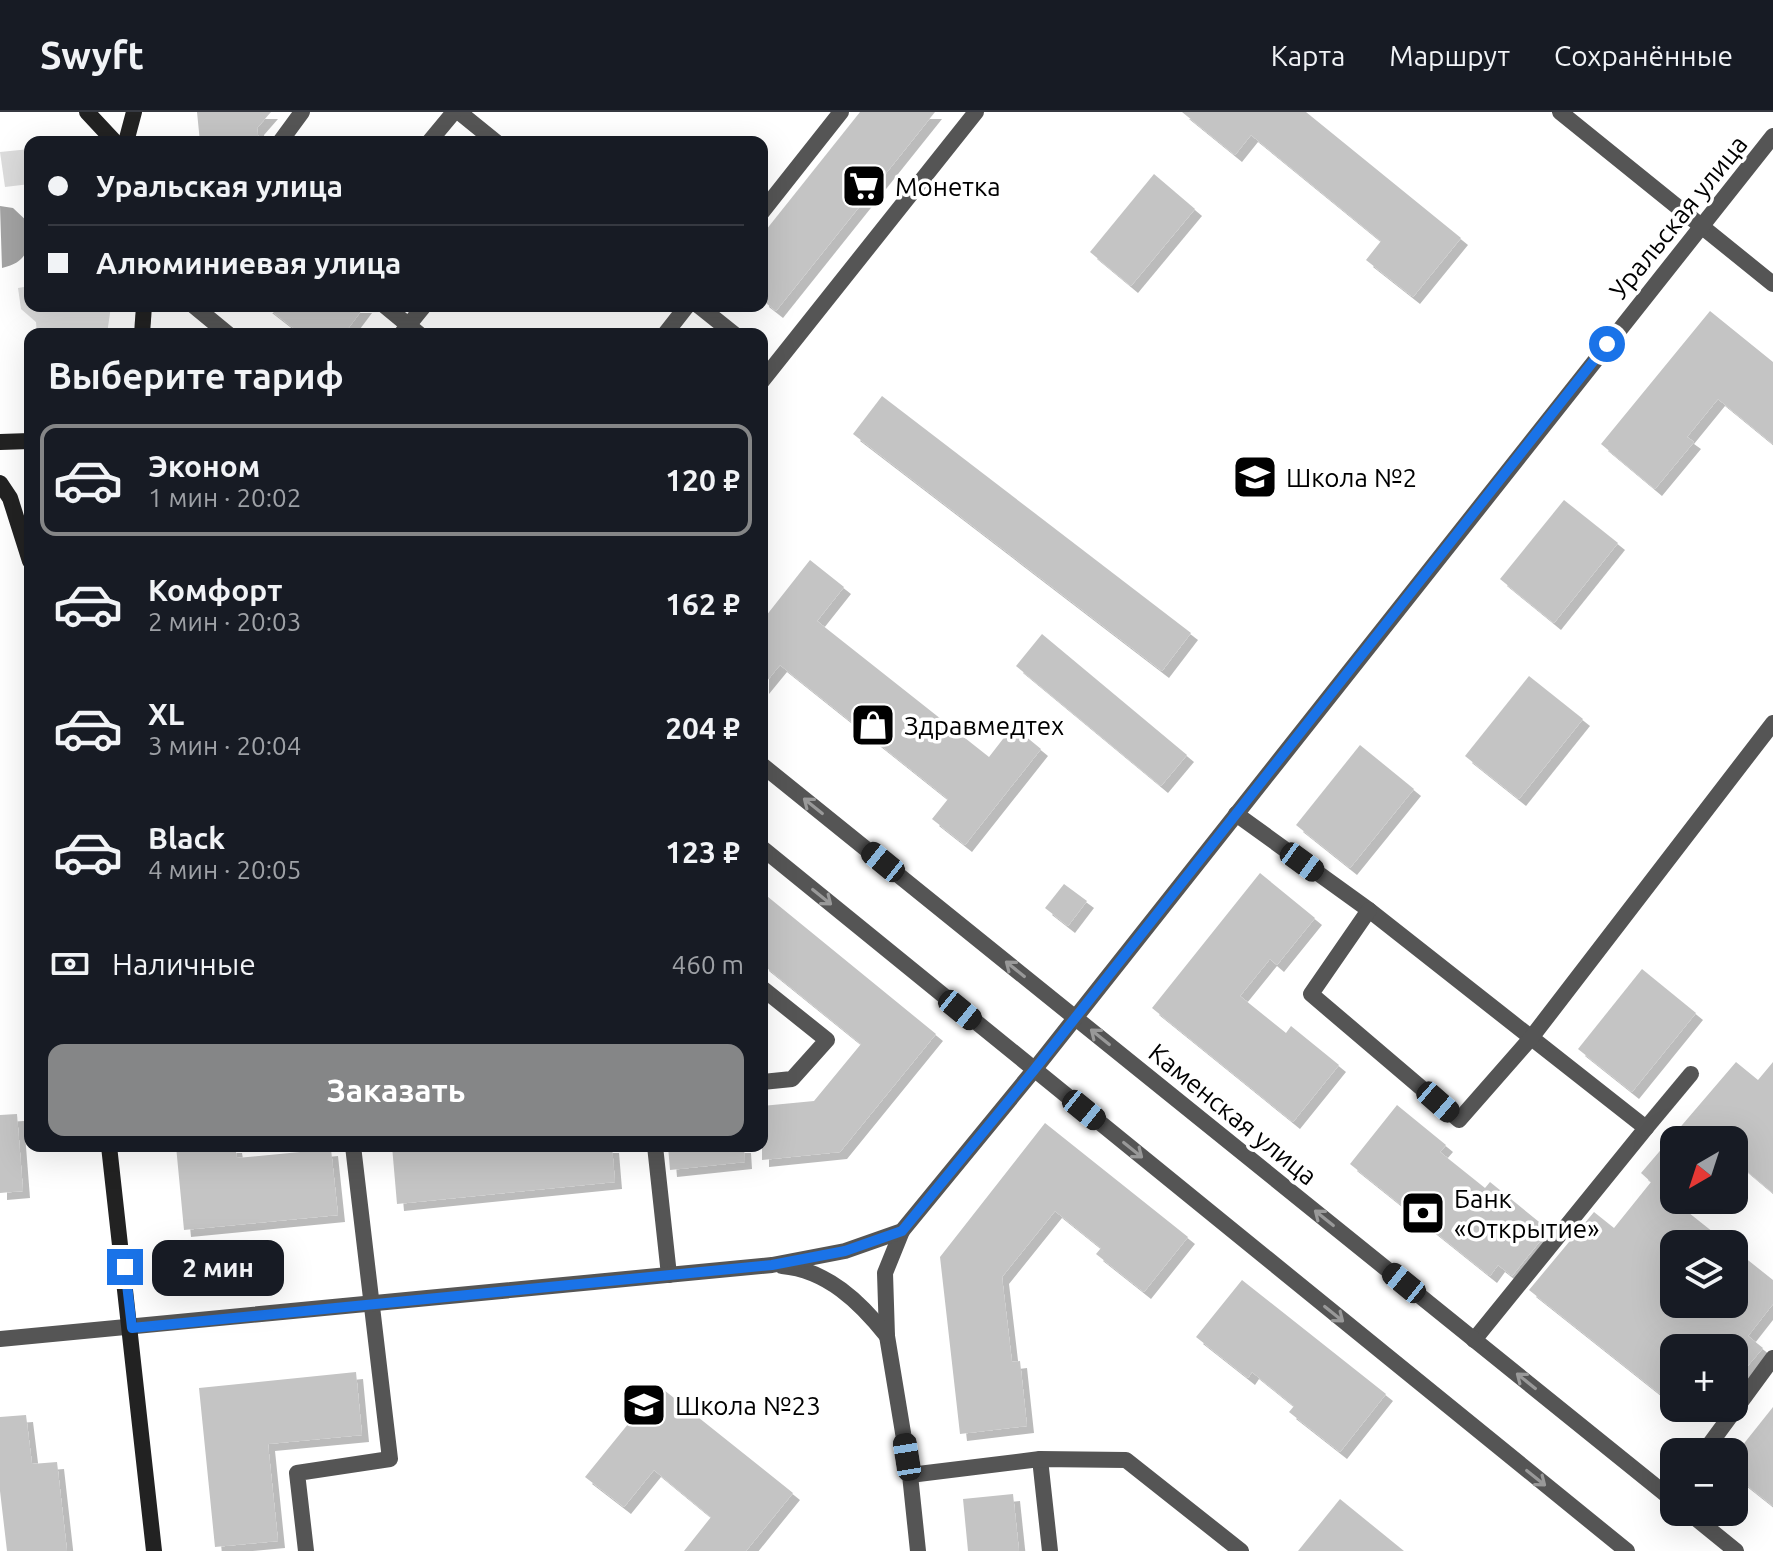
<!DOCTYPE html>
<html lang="ru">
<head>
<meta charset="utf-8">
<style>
	:root { --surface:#171b24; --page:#20242c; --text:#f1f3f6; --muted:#9ea1a6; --line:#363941; --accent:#858687 }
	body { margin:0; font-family:Ubuntu,sans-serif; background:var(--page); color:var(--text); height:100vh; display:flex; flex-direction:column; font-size:30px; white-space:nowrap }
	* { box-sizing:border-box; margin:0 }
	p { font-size:26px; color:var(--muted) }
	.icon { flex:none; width:44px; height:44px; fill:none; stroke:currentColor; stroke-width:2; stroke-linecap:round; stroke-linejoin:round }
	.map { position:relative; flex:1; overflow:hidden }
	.details { position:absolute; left:24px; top:216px; width:744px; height:824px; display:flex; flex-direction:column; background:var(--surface); border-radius:16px; box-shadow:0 8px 32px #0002 }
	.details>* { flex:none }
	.guide { position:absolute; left:24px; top:24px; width:744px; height:176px; border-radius:16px; box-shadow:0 8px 32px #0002; display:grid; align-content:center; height:176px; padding:0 24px; background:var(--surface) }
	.needle { width:52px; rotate:219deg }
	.buttons { position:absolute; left:1660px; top:1014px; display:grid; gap:16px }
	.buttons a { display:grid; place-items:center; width:88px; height:88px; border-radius:16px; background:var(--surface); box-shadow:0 8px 32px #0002; font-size:40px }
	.end { position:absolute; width:36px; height:36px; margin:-18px; border:10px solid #1a73e8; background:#fff; box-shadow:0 0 0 4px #fff }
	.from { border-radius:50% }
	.bubble { position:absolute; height:56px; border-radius:16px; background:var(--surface); box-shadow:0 8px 32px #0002; font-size:26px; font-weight:700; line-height:56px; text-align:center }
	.car { position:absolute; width:24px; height:48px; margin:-24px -12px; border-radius:10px; box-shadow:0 0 6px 2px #0007; background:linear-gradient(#222 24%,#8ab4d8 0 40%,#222 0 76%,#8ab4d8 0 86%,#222 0) }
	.guide b { display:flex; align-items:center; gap:28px; height:76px; font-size:30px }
	.guide b+b { border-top:2px solid var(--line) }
	.guide i { width:20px; height:20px; background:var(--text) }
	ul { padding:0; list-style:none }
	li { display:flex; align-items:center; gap:24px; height:112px; margin:0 16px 12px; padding:0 8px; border:4px solid transparent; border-radius:16px }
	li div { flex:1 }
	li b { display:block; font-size:30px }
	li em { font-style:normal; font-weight:700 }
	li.selected { border-color:var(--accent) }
	li>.icon { width:72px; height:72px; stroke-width:1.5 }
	h2 { padding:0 24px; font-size:36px; line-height:96px }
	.pay { display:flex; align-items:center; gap:20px; height:88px; padding:0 24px; font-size:30px }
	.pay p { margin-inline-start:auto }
	.action { display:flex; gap:16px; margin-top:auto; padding:16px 24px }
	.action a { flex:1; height:92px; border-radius:16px; background:var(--accent); color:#fff; font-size:32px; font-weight:700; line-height:92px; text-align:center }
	header { display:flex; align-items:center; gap:48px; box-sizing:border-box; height:112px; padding:0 40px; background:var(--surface); border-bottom:2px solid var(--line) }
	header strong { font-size:38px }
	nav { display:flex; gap:44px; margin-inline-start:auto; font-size:28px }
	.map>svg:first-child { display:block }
</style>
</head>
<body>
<header>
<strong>Swyft</strong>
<nav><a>Карта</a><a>Маршрут</a><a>Сохранённые</a></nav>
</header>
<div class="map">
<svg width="1773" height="1439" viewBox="0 0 1773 1439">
	<defs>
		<filter id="shadow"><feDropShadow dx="7" dy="7" stdDeviation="0" flood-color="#0004"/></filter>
	</defs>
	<rect width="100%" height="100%" fill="#fff"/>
	<g fill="#dcdcdc">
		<polygon points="30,37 30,72 5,75 0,40"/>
		<polygon points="30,174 30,194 111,194 107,222 37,222 36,210 21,197 18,176"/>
	</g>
	<path fill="#a3a3a3" d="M0 94 13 96 30 112C30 136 28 150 2 156Z"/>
	<g fill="#c4c4c4" filter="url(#shadow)">
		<polygon points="197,0 271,0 257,16 259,30 200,30"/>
		<polygon points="860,0 935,0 776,199 762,188 762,123"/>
		<polygon points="1182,0 1306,0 1461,126 1413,185 1366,148 1381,129 1251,23 1235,43"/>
		<polygon points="1154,62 1195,97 1131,174 1090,140"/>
		<polygon points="265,194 365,194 344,222 301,222"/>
		<polygon points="1710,199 1773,250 1773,332 1718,287 1687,325 1694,330 1655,377 1601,332"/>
		<polygon points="882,284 1191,521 1162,559 853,322"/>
		<polygon points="1564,388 1618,431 1554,511 1500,467"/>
		<polygon points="810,448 844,475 817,509 989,645 1013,614 1041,637 965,733 932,707 948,687 780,553 762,575 762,509"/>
		<polygon points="1042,522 1187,643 1161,674 1016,554"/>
		<polygon points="1529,564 1583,607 1519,687 1465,644"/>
		<polygon points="1360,633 1414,677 1350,756 1296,713"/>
		<polygon points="1260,761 1315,806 1277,853 1270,847 1240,884 1286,921 1291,914 1339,953 1293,1010 1152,896"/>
		<polygon points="1064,772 1087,789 1068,814 1045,796"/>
		<polygon points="762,780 936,922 840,1040 762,1048 762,994 814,989 861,932 762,852"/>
		<polygon points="1642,857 1696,901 1632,980 1578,937"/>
		<polygon points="1736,950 1758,968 1773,950 1773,1081 1734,1048 1734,1028 1674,1028 1674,1089 1728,1132 1674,1132 1674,1192 1734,1192 1734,1137 1773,1168 1773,1192 1748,1224 1763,1236 1734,1270 1734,1236 1674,1236 1674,1293 1529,1178 1594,1100 1614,1116 1651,1070 1641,1061"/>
		<polygon points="1397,993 1446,1033 1440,1040 1485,1076 1490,1070 1549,1118 1512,1164 1498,1153 1490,1164 1350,1052"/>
		<polygon points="17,1002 23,1079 0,1081 0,1003"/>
		<polygon points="1045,1011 1188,1125 1144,1180 1096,1142 1101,1136 1055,1099 1002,1165 1012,1250 1020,1249 1027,1314 960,1322 940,1145"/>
		<polygon points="176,1034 235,1034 237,1046 331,1037 338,1103 184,1118"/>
		<polygon points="392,1034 612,1034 615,1070 397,1092"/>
		<polygon points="668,1034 744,1034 745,1050 670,1058"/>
		<polygon points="1242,1168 1386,1282 1340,1340 1289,1300 1294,1294 1252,1260 1248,1266 1196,1225"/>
		<polygon points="356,1260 362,1323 268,1332 278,1429 215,1435 199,1276"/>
		<polygon points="659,1274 793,1381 746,1439 684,1439 711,1405 654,1358 624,1395 585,1365"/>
		<polygon points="1773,1295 1773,1394 1734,1363 1734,1344"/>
		<polygon points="26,1303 32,1352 57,1350 67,1439 7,1439 0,1379 0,1305"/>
		<polygon points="1013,1382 1019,1439 968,1439 963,1387"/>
		<polygon points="1340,1387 1404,1439 1298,1439"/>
	</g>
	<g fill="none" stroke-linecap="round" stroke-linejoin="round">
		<g stroke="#555" stroke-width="16">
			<polyline points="459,0 496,30"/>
			<polyline points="280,30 302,0"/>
			<polyline points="429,30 454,0"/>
			<polyline points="762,100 841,0"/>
			<polyline points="385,194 419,222"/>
			<polyline points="699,194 734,222"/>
			<polyline points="402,221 424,194"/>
			<polyline points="665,222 687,194"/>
			<polyline points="1236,702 1369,798 1646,1016 1474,1228"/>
			<polyline points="1369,798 1311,882 1459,1008 1531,926 1773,611"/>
			<polyline points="762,876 827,928 792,967 762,970"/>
			<polyline points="1646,1016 1691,962"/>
			<polyline points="655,1034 669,1163"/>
			<polyline points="1704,1340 1773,1246"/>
			<polyline points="1040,1347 1050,1439"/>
			<polyline points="910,1363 1040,1347 1126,1348 1241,1439"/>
			<polyline points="306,1439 297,1361 390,1347 353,1034"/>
		</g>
		<g stroke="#555" stroke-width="16">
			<polyline points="1560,0 1773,172"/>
			<polyline points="194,194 228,222"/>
			<polyline points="762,269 976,0"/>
			<polyline points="762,653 1674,1389"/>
			<polyline points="762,736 1627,1439"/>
			<polyline points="902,1119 885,1161 887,1224 910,1363 918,1439"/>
			<path d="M782 1154C827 1158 860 1190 887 1224"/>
			<polyline points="0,1227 772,1153 845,1139 902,1119 1034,958 1773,24"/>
			<polyline points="1688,1400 1736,1439"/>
		</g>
		<g stroke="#222" stroke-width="16">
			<polyline points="87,0 115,30"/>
			<polyline points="126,30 134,0"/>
			<polyline points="142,222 144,194"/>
			<polyline points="0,330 30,329"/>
			<polyline points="0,371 10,386 30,449"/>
			<polyline points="109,1034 154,1439"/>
		</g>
	</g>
	<defs><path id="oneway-shaft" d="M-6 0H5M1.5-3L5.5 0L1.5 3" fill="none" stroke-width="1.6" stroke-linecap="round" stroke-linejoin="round" transform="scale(2)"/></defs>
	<g stroke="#999">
		<use href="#oneway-shaft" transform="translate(813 694) rotate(-141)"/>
		<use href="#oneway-shaft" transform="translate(822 785) rotate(39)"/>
		<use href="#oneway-shaft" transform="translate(1015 857) rotate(-141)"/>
		<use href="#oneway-shaft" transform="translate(1100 925) rotate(-141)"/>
		<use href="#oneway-shaft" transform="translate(1133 1038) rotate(39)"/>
		<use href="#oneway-shaft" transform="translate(1324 1106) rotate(-141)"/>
		<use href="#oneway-shaft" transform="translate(1334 1202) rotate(39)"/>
		<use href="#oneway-shaft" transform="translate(1526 1269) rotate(-141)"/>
		<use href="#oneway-shaft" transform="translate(1536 1366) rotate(39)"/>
	</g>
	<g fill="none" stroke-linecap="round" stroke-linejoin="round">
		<polyline stroke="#1a73e8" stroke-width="10" points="125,1155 132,1216 772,1153 845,1139 902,1119 1034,958 1607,232"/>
	</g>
	<defs>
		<g id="supermarket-square" transform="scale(2.3)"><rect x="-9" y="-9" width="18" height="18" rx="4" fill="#000" stroke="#fff"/><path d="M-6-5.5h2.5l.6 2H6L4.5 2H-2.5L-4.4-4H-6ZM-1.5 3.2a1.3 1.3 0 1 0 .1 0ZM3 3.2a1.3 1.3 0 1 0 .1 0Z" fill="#fff"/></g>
		<g id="school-square" transform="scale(2.3)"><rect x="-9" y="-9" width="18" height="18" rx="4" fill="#000" stroke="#fff"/><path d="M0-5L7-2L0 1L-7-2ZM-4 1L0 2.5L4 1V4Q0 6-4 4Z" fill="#fff"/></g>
		<g id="shop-square" transform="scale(2.3)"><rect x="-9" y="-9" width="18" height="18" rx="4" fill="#000" stroke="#fff"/><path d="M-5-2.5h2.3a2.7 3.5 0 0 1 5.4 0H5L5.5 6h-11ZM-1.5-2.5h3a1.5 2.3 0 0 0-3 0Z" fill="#fff"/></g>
		<g id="bank-square" transform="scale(2.3)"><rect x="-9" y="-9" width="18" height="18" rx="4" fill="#000" stroke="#fff"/><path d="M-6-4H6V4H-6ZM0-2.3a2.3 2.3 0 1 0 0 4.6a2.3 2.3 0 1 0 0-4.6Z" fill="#fff"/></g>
	</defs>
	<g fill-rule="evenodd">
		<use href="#supermarket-square" x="864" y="74"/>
		<use href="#school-square" x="1255" y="365"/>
		<use href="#shop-square" x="873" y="613"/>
		<use href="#bank-square" x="1423" y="1101"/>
		<use href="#school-square" x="644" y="1293"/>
	</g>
	<g text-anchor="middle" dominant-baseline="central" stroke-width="7" stroke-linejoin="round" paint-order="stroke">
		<g font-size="26" fill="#000" stroke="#fff" text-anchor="start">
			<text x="895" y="74">Монетка</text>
			<text x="1286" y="365">Школа №2</text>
			<text x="904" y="613">Здравмедтех</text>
			<text x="1454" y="1086">Банк<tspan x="1454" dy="30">«Открытие»</tspan></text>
			<text x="675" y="1293">Школа №23</text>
		</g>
		<g font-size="26" fill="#000" stroke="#fff">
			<text transform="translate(1678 105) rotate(-51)">Уральская улица</text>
			<text transform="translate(1233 1002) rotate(39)">Каменская улица</text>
		</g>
	</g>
</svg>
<div class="buttons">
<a><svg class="needle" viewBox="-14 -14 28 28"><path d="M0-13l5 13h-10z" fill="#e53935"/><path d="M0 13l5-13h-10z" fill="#9ea1a6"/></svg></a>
<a><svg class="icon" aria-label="layers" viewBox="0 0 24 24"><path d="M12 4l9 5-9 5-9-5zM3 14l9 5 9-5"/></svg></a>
<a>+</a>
<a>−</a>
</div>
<i class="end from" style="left:1607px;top:232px"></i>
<i class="end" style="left:125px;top:1155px"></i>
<div class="bubble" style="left:152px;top:1128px;width:132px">2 мин</div>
<i class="car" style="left:883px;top:750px;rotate:309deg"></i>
<i class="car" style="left:1302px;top:750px;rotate:126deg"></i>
<i class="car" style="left:960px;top:898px;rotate:129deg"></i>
<i class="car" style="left:1438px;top:990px;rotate:131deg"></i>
<i class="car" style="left:1084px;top:998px;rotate:129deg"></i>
<i class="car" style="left:1404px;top:1171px;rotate:309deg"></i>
<i class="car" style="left:907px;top:1345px;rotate:351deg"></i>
<div class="guide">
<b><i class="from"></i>Уральская улица</b>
<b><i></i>Алюминиевая улица</b>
</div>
<section class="details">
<h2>Выберите тариф</h2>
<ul>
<li class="selected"><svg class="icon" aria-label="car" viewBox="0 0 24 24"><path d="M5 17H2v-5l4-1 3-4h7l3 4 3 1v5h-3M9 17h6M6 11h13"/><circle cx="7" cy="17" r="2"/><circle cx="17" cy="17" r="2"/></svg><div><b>Эконом</b><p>1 мин · 20:02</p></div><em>120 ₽</em></li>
<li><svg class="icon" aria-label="car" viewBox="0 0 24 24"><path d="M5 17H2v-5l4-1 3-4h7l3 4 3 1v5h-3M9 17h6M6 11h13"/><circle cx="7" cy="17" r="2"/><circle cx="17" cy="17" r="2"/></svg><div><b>Комфорт</b><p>2 мин · 20:03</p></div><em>162 ₽</em></li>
<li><svg class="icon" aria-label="car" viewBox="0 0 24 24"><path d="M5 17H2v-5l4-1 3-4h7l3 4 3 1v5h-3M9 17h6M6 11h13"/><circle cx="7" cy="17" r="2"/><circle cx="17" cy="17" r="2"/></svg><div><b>XL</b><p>3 мин · 20:04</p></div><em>204 ₽</em></li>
<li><svg class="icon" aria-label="car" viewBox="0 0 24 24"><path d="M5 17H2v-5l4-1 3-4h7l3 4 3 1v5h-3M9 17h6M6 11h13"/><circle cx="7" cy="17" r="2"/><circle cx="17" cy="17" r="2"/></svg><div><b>Black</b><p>4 мин · 20:05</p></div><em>123 ₽</em></li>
</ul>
<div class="pay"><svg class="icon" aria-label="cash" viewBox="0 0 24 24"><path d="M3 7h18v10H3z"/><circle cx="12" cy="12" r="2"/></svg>Наличные<p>460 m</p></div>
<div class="action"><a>Заказать</a></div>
</section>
</div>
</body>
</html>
